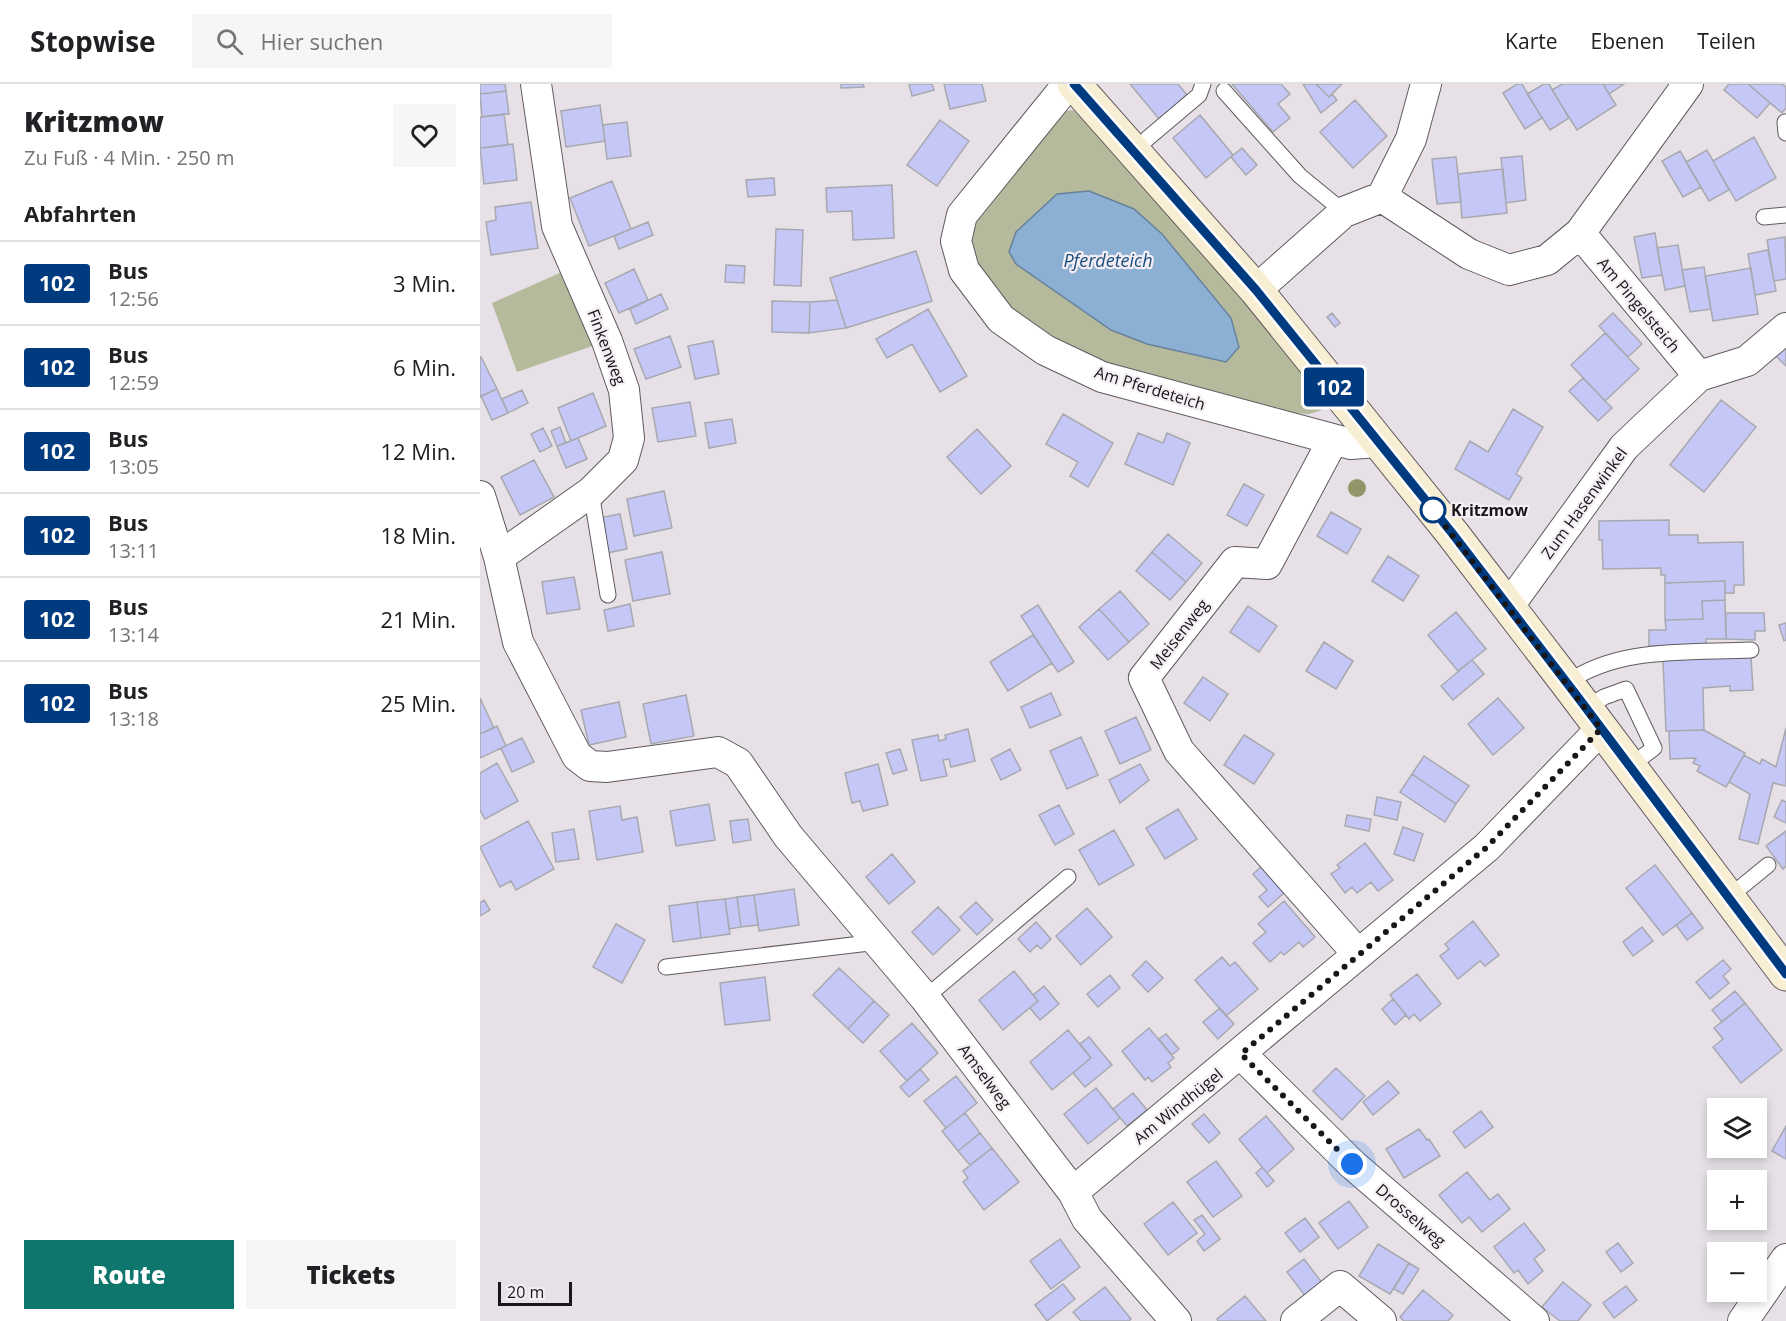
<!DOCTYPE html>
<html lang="de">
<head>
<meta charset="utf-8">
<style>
	:root { --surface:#fff; --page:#f6f6f6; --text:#202124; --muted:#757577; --line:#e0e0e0; --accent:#0f766e }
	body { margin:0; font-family:"Open Sans",sans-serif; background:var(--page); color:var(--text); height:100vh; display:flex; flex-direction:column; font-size:22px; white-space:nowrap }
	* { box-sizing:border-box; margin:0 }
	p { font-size:20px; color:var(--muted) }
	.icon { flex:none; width:33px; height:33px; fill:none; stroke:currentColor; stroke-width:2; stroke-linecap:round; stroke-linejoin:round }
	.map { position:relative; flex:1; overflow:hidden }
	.panel { display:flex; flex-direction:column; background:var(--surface); width:480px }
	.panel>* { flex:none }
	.badge { padding:0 12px; border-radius:4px; font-size:21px; line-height:39px }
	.controls { position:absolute; left:1227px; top:1014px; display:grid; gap:12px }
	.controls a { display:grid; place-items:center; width:60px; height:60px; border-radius:0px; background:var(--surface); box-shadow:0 3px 9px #0003; font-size:30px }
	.scale { position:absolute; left:18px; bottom:15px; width:74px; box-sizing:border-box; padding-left:6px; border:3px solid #181617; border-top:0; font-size:16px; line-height:21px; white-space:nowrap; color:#181617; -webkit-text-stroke:4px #f5eef4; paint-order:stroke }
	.you { position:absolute; width:30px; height:30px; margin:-15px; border:4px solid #fff; border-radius:50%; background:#1a73e8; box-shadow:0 0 0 9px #1a73e833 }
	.map>.badge { position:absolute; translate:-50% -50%; box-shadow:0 0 0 3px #fff }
	h2 { padding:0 24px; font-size:22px; line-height:54px }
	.round { display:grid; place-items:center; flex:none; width:63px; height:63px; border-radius:0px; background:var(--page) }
	.summary { display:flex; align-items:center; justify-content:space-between; height:102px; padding:0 24px }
	h1 { font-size:28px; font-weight:800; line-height:45px }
	.button { display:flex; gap:12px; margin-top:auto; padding:12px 24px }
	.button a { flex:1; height:69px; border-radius:0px; background:var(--accent); color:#fff; font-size:24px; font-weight:800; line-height:69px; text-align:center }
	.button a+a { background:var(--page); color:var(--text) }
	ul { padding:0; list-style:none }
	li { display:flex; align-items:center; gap:18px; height:84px; padding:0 24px; border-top:2px solid var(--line) }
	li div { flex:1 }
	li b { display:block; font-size:22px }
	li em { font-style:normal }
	li .badge { min-width:66px; font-weight:700; text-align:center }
	header { display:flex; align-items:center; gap:36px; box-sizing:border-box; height:84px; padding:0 30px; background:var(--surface); border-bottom:2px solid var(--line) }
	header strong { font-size:28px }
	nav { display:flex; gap:33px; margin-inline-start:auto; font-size:21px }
	.search { width:420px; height:54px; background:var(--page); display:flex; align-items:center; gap:15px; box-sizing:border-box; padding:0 21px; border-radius:0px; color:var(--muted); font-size:22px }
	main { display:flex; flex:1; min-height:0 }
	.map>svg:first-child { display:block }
	.green { fill:#b5ba9c }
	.water { fill:#8bb0d4; stroke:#68829b; stroke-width:1.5 }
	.building { fill:#c5c8f7; stroke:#a8a8af; stroke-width:1.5 }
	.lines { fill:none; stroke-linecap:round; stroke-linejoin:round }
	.service-casing { stroke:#605a5f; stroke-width:17 }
	.minor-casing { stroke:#605a5f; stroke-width:32 }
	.secondary-casing { stroke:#605a5f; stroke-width:35 }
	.service { stroke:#fff; stroke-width:15 }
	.minor { stroke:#fff; stroke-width:30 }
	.secondary { stroke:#f8eed3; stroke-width:33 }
	.tree { fill:#939468 }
	.line-casing { stroke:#fff; stroke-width:14 }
	.line { stroke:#003b80; stroke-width:9 }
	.walk { stroke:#181617; stroke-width:6; stroke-dasharray:0 10.8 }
	.stop-dot { fill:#fff; stroke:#003b80; stroke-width:3 }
	.labels { text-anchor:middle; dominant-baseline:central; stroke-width:4.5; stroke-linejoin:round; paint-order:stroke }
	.street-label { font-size:16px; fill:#181617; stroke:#f5eef4 }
	.stop-label { font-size:16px; font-weight:bold; fill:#181617; stroke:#f5eef4; text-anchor:start }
	.water-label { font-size:18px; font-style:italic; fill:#174e7d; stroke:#f5eef4 }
</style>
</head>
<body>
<header>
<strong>Stopwise</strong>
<div class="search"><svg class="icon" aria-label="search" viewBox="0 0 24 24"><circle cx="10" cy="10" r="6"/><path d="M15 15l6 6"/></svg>Hier suchen</div>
<nav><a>Karte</a><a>Ebenen</a><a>Teilen</a></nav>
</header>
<main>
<section class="panel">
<div class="summary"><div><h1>Kritzmow</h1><p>Zu Fuß · 4 Min. · 250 m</p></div><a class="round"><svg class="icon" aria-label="heart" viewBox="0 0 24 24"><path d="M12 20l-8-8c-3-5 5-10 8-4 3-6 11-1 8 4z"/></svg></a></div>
<h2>Abfahrten</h2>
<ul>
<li><span class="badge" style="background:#003b80;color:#fff">102</span><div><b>Bus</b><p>12:56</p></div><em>3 Min.</em></li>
<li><span class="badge" style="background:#003b80;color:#fff">102</span><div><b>Bus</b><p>12:59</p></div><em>6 Min.</em></li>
<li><span class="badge" style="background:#003b80;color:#fff">102</span><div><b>Bus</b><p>13:05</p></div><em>12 Min.</em></li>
<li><span class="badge" style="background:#003b80;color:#fff">102</span><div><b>Bus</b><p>13:11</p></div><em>18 Min.</em></li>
<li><span class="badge" style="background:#003b80;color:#fff">102</span><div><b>Bus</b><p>13:14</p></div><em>21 Min.</em></li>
<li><span class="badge" style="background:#003b80;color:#fff">102</span><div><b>Bus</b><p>13:18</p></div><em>25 Min.</em></li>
</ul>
<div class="button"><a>Route</a><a>Tickets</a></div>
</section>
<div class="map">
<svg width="1306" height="1237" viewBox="0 0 1306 1237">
	<rect width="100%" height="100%" fill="#e7e1e7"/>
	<!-- green -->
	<path class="green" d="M593,26C684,114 766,217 845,316L842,326L829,330L809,329L629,287L568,258L518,218L491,175V135L581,28Z
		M93,183L127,257L37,288L12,219Z"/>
	<!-- water -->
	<path class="water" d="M609,107L654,125L682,150L751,234L759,263L746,278L667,260L631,246L536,180L529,168L536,148L577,110Z"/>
	<!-- building -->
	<path class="building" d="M0,0H25L26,7L0,10Z
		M361,0H383L384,3L361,4Z
		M429,0H452L454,6L432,12Z
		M464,0H502L506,17L470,25Z
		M650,0H698L707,11L679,35Z
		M752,0H801L810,10L798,20L810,34L793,48Z
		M823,0H836L849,13L852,10L857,16L841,29Z
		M836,0H862L849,13Z
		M1037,0H1042L1062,34L1045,45L1023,9Z
		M1064,0H1069L1089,34L1070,46L1047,10Z
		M1082,0H1123L1136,21L1097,46L1072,6Z
		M1123,0H1144L1129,10Z
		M1249,0H1268L1290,19L1277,34L1244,6Z
		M1268,0H1302L1306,3V24L1302,29Z
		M26,7L29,30L2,33L0,10Z
		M875,16L907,52L873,84L840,48Z
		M120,21L125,57L86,63L81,27Z
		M24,30L28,61L0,64V33Z
		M720,31L753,71L726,94L693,54Z
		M460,36L489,57L457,102L427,81Z
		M147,38L151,72L127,75L123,41Z
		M1274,53L1296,94L1256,117L1233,77Z
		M33,60L37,96L4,100L0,64Z
		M762,64L777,81L766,91L751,73Z
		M1227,66L1249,106L1229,117L1206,78Z
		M1200,67L1221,103L1203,113L1182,77Z
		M1042,72L1046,116L1026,119L1021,74Z
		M976,73L981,118L957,120L952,75Z
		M1023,85L1027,129L982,134L978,90Z
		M294,94L295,111L268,113L266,96Z
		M132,97L151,145L109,162L90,114Z
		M412,101L414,154L373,156L372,127L347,128L346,104Z
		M51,118L58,164L11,171L6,138L16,136L15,123Z
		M168,138L173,151L139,165L134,152Z
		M296,145L323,146L321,202L294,201Z
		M1175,149L1182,191L1162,194L1154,153Z
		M1305,153L1306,195L1294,197L1287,156Z
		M1198,161L1205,202L1185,206L1177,164Z
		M1288,166L1296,207L1275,211L1268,170Z
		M436,167L452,217L366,244L350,194Z
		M246,181L265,182L264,199L245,198Z
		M1224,183L1231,225L1210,228L1202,186Z
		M1271,184L1278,230L1233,237L1225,192Z
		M154,185L168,216L139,229L125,199Z
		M181,210L188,225L156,240L150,225Z
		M357,216L366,244L329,249L330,218Z
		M292,217L330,218L329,249L292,248Z
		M448,225L487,292L460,308L432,260L407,274L396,255Z
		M852,229L860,239L855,243L847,233Z
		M1133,229L1162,260L1148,273L1119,242Z
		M1125,249L1159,285L1125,317L1091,281Z
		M190,252L201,283L166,295L154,265Z
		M233,257L239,290L215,295L208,262Z
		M1306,261V282L1296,272Z
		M0,273H1L17,305L0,313Z
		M1103,294L1132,324L1118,337L1089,307Z
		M17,305L28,329L12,336L1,312Z
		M42,306L48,319L28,329L22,315Z
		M113,309L126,342L91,357L78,324Z
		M1241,316L1276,343L1224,408L1190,381Z
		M210,318L216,352L178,358L172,324Z
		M1033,325L1063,343L1036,390L1042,394L1029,416L975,385L990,357L1008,368Z
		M583,330L633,359L608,403L590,392L598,378L566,360Z
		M252,335L256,359L229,364L225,339Z
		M80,343L86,359L77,362L71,347Z
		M63,344L72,362L60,368L51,350Z
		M497,345L531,382L501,410L467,373Z
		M658,349L683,359L687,349L710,359L693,401L645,380Z
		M98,354L107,375L86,384L77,362Z
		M54,376L74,413L40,431L21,393Z
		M764,400L784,411L767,442L747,431Z
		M184,407L192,444L154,452L147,415Z
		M851,428L881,445L867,470L837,452Z
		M140,430L147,465L127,469L119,434Z
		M1189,436V451H1218V459L1263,458L1264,501H1254V509H1245V497L1185,499V491H1181V484L1123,485L1122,456H1119V437Z
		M688,450L722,479L706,498L672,468Z
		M182,468L190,510L153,517L145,476Z
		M672,468L706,498L690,516L656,487Z
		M908,472L939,492L923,517L892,497Z
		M94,493L100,525L67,530L62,498Z
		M1245,497V516L1222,517L1223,535L1185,536V499Z
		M640,507L669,540L649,558L619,525Z
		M1245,516L1246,555H1226V561L1169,562V546H1186L1185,536L1223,535L1222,517Z
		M150,520L154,542L128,547L124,526Z
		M558,521L594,578L578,588L541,532Z
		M768,522L797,542L779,568L750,548Z
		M619,525L649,558L628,576L599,543Z
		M976,528L1006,565L978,587L948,551Z
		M1246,529H1284L1285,547H1275V556L1246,555Z
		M1306,539V556L1304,557L1299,541Z
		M553,551L572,579L528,607L510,578Z
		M844,558L873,577L856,605L826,587Z
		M1271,573L1273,606L1250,607V602L1223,604L1224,646L1186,647L1183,576Z
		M992,576L1004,590L973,616L961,602Z
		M723,593L748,610L730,637L704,619Z
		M571,609L581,631L550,644L541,623Z
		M206,611L214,652L171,660L163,620Z
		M0,614L14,644L0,650Z
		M1018,614L1044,644L1013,671L988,640Z
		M139,618L146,653L109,661L101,626Z
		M656,633L671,666L640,680L625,647Z
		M17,642L26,662L0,674V650Z
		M1306,644V702L1293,699L1278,760L1259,755L1270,710L1249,698L1264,671L1280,680L1282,675L1296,683Z
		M488,645L495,677L471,683L469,675L463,676L467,692L441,697L432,656L458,651L459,657L466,655L465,651Z
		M1224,646L1265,669L1246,703L1217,687L1220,682L1213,679L1216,674L1190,675L1189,647Z
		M764,651L794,670L774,700L744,681Z
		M601,653L618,691L587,705L570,667Z
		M42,654L54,678L32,688L21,664Z
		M420,665L427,686L413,690L406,669Z
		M530,665L541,686L521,696L511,675Z
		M944,672L989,702L976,720L932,690Z
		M17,679L38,717L5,735L0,726V689Z
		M398,680L408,721L383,727L380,717L372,719L365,689Z
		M660,680L669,696L640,719L629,696Z
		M932,690L976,720L965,738L920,708Z
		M897,713L921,718L917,736L894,731Z
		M1302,716L1306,718V739L1294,733Z
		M229,720L235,756L196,762L190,727Z
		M579,721L594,750L575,761L559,731Z
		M140,722L142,736L157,733L163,768L117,776L109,727Z
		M698,725L717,755L685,775L666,744Z
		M867,731L891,735L889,747L865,742Z
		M268,735L271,756L253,759L250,737Z
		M48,737L74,785L36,806L31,797L20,803L0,763Z
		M923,743L943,750L934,777L914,770Z
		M94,745L99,775L76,778L72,749Z
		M634,746L654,781L619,801L599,766Z
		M1306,747V782L1303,785L1286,762Z
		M885,759L913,796L898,807L891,798L877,809L872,803L865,809L851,790L860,784L857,781Z
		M412,770L435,798L409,820L386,793Z
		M1175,781L1212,829L1183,851L1146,804Z
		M782,782L805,808L788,823L779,813L787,806L773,790Z
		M314,805L319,841L279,847L274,811Z
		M274,811L278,841L261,843L257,813Z
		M257,813L261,843L249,845L245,815Z
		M245,815L250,850L221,854L217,818Z
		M4,816L10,826L0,832V819Z
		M804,817L835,853L823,863L819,858L804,871L801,868L790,878L773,859L786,848L778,840Z
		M217,818L221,854L193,858L189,822Z
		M496,818L513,836L497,851L480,833Z
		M458,823L480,846L453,871L432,848Z
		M607,824L632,853L601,881L576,852Z
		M1212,829L1223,844L1207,856L1196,841Z
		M993,837L1019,871L1005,882L1000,877L978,895L960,872L969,865L965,860Z
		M556,838L571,855L561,865L557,861L550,868L538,855Z
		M136,840L165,856L142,899L113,883Z
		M1162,843L1173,857L1153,872L1143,858Z
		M742,873L750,882L755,878L778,905L746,932L715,896Z
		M1243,876L1251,885L1243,892L1249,899L1230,915L1216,898Z
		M666,877L683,894L668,908L652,891Z
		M359,884L394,917L368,945L333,911Z
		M534,887L558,917L523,946L499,916Z
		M937,890L961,920L940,937L934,930L929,935L910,911Z
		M630,891L640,904L618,923L607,910Z
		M285,893L290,936L245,941L240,899Z
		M564,902L579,920L560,936L550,924L558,917L553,911Z
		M1255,907L1265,919L1242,938L1232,926Z
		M913,915L926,931L915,941L902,925Z
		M394,917L409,931L383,959L368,945Z
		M1265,919L1302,966L1261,999L1233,963L1243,955L1234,944Z
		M740,924L754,940L738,955L723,938Z
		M432,939L458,969L427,997L400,967Z
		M669,944L694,974L688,979L691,983L672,998L668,993L665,996L642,967Z
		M588,946L611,974L572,1006L550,978Z
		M686,950L699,965L692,971L679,955Z
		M609,953L632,981L605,1003L593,989L611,974L600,960Z
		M856,984L885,1012L862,1036L833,1007Z
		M440,985L449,996L429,1013L420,1003Z
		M476,992L497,1019L466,1044L444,1017Z
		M908,997L919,1009L893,1031L883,1018Z
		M616,1004L640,1034L608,1060L584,1030Z
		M653,1009L667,1026L647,1042L633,1025Z
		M1001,1027L1013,1043L985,1064L973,1048Z
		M485,1029L500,1049L478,1067L462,1047Z
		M724,1030L740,1049L729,1059L712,1040Z
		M786,1032L814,1065L787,1089L759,1055Z
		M1306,1042V1075L1292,1067Z
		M939,1045L947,1056L949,1055L960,1072L924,1094L906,1065Z
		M500,1049L512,1064L490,1081L478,1067Z
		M512,1064L539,1098L504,1126L483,1098L488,1094L483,1087Z
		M736,1077L762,1112L733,1133L707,1098Z
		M782,1083L794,1097L787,1103L776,1089Z
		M987,1088L1010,1116L1018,1110L1030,1125L1002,1148L989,1133L982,1139L959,1111Z
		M869,1117L888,1143L858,1165L839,1139Z
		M693,1118L717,1149L688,1171L664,1140Z
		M722,1131L740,1155L724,1167L717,1157L725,1150L714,1136Z
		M825,1134L839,1153L820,1168L805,1149Z
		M1044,1139L1065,1166L1054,1175L1063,1187L1048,1200L1038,1186L1034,1189L1014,1163Z
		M580,1155L600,1183L571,1205L550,1177Z
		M1138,1159L1153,1179L1141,1188L1126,1168Z
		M898,1160L929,1179L910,1210L879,1192Z
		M824,1175L843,1200L826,1213L807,1188Z
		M929,1179L939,1185L923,1210L914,1205Z
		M1083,1198L1111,1221L1098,1237H1080L1062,1223Z
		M583,1200L595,1215L567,1237L555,1221Z
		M1146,1202L1157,1216L1134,1234L1123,1219Z
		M625,1203L651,1235L649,1237H601L593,1228Z
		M943,1206L973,1231L968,1237H924L920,1233Z
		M765,1212L786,1237H738L737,1235Z"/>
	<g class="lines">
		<defs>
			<path id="service" d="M744,7L820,92L864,128
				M1305,38L1306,49
				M654,69L668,54L719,11L723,0
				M1284,133L1306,131
				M111,408L128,511
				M1087,599C1138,562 1211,569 1271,566
				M1106,624L1124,613L1146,605L1174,664L1150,682
				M1249,813L1288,781
				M186,883L398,858
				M445,914L588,793"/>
			<path id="minor" d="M588,0L482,131L476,157L484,186L521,235L565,266L622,293L871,360L898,358
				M902,113L931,55L946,0
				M1100,149L1219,292
				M776,206L864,128L902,113L989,170L1029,186L1067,176L1100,149L1208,0
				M853,356L787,480L755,478L664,594L699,667L878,870
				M0,412L19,473L38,558L97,672L110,682L127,683L238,668L258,679L308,752L445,914L593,1108L607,1135L696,1237
				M19,473L111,408L143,376L149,354L144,306L127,257L77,142L56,0
				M1028,523L1144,363L1219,292L1267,277L1306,244
				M761,970L872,1080L1054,1237
				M593,1108L1007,763L1121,645
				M816,1237L860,1202L901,1237
				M1263,1237L1306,1175"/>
			<path id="secondary" d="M594,0L776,206L972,449L1087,599L1306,890"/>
		</defs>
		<!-- service casing -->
		<use href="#service" class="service-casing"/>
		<!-- minor casing -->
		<use href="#minor" class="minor-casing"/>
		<!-- secondary casing -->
		<use href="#secondary" class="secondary-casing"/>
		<!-- service -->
		<use href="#service" class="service"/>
		<!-- minor -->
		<use href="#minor" class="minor"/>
		<!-- secondary -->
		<use href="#secondary" class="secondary"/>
	</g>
	<!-- trees -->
	<circle class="tree" cx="877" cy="404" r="9"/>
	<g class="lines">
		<defs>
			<path id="line" d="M594,0L776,206L972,449L1097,612L1306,890"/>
		</defs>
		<!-- line casing -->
		<use href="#line" class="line-casing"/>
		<!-- line -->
		<use href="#line" class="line"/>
		<!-- walk -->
		<path class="walk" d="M872,1080L761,970L1007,763L1121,645L949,421L953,426"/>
	</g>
	<!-- markers -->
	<circle class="stop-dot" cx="953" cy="426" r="12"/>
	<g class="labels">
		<!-- street labels -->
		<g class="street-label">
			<text transform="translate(1159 221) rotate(50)">Am Pingelsteich</text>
			<text transform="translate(127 263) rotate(69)">Finkenweg</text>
			<text transform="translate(670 304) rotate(17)">Am Pferdeteich</text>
			<text transform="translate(1104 419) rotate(-54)">Zum Hasenwinkel</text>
			<text transform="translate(699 550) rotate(-52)">Meisenweg</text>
			<text transform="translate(505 992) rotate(53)">Amselweg</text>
			<text transform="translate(698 1022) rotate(-39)">Am Windhügel</text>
			<text transform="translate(931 1131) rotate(41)">Drosselweg</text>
		</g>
		<!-- stop labels -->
		<g class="stop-label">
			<text x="971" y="426">Kritzmow</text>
		</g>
		<!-- water labels -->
		<g class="water-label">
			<text x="628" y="176">Pferdeteich</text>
		</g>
	</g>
</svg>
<div class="controls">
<a><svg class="icon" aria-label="layers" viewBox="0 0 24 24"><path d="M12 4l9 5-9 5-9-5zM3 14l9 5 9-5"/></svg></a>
<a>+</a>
<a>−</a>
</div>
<div class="scale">20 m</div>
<div class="you" style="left:872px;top:1080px"></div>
<b class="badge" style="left:854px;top:303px;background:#003b80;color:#fff">102</b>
</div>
</main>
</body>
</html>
